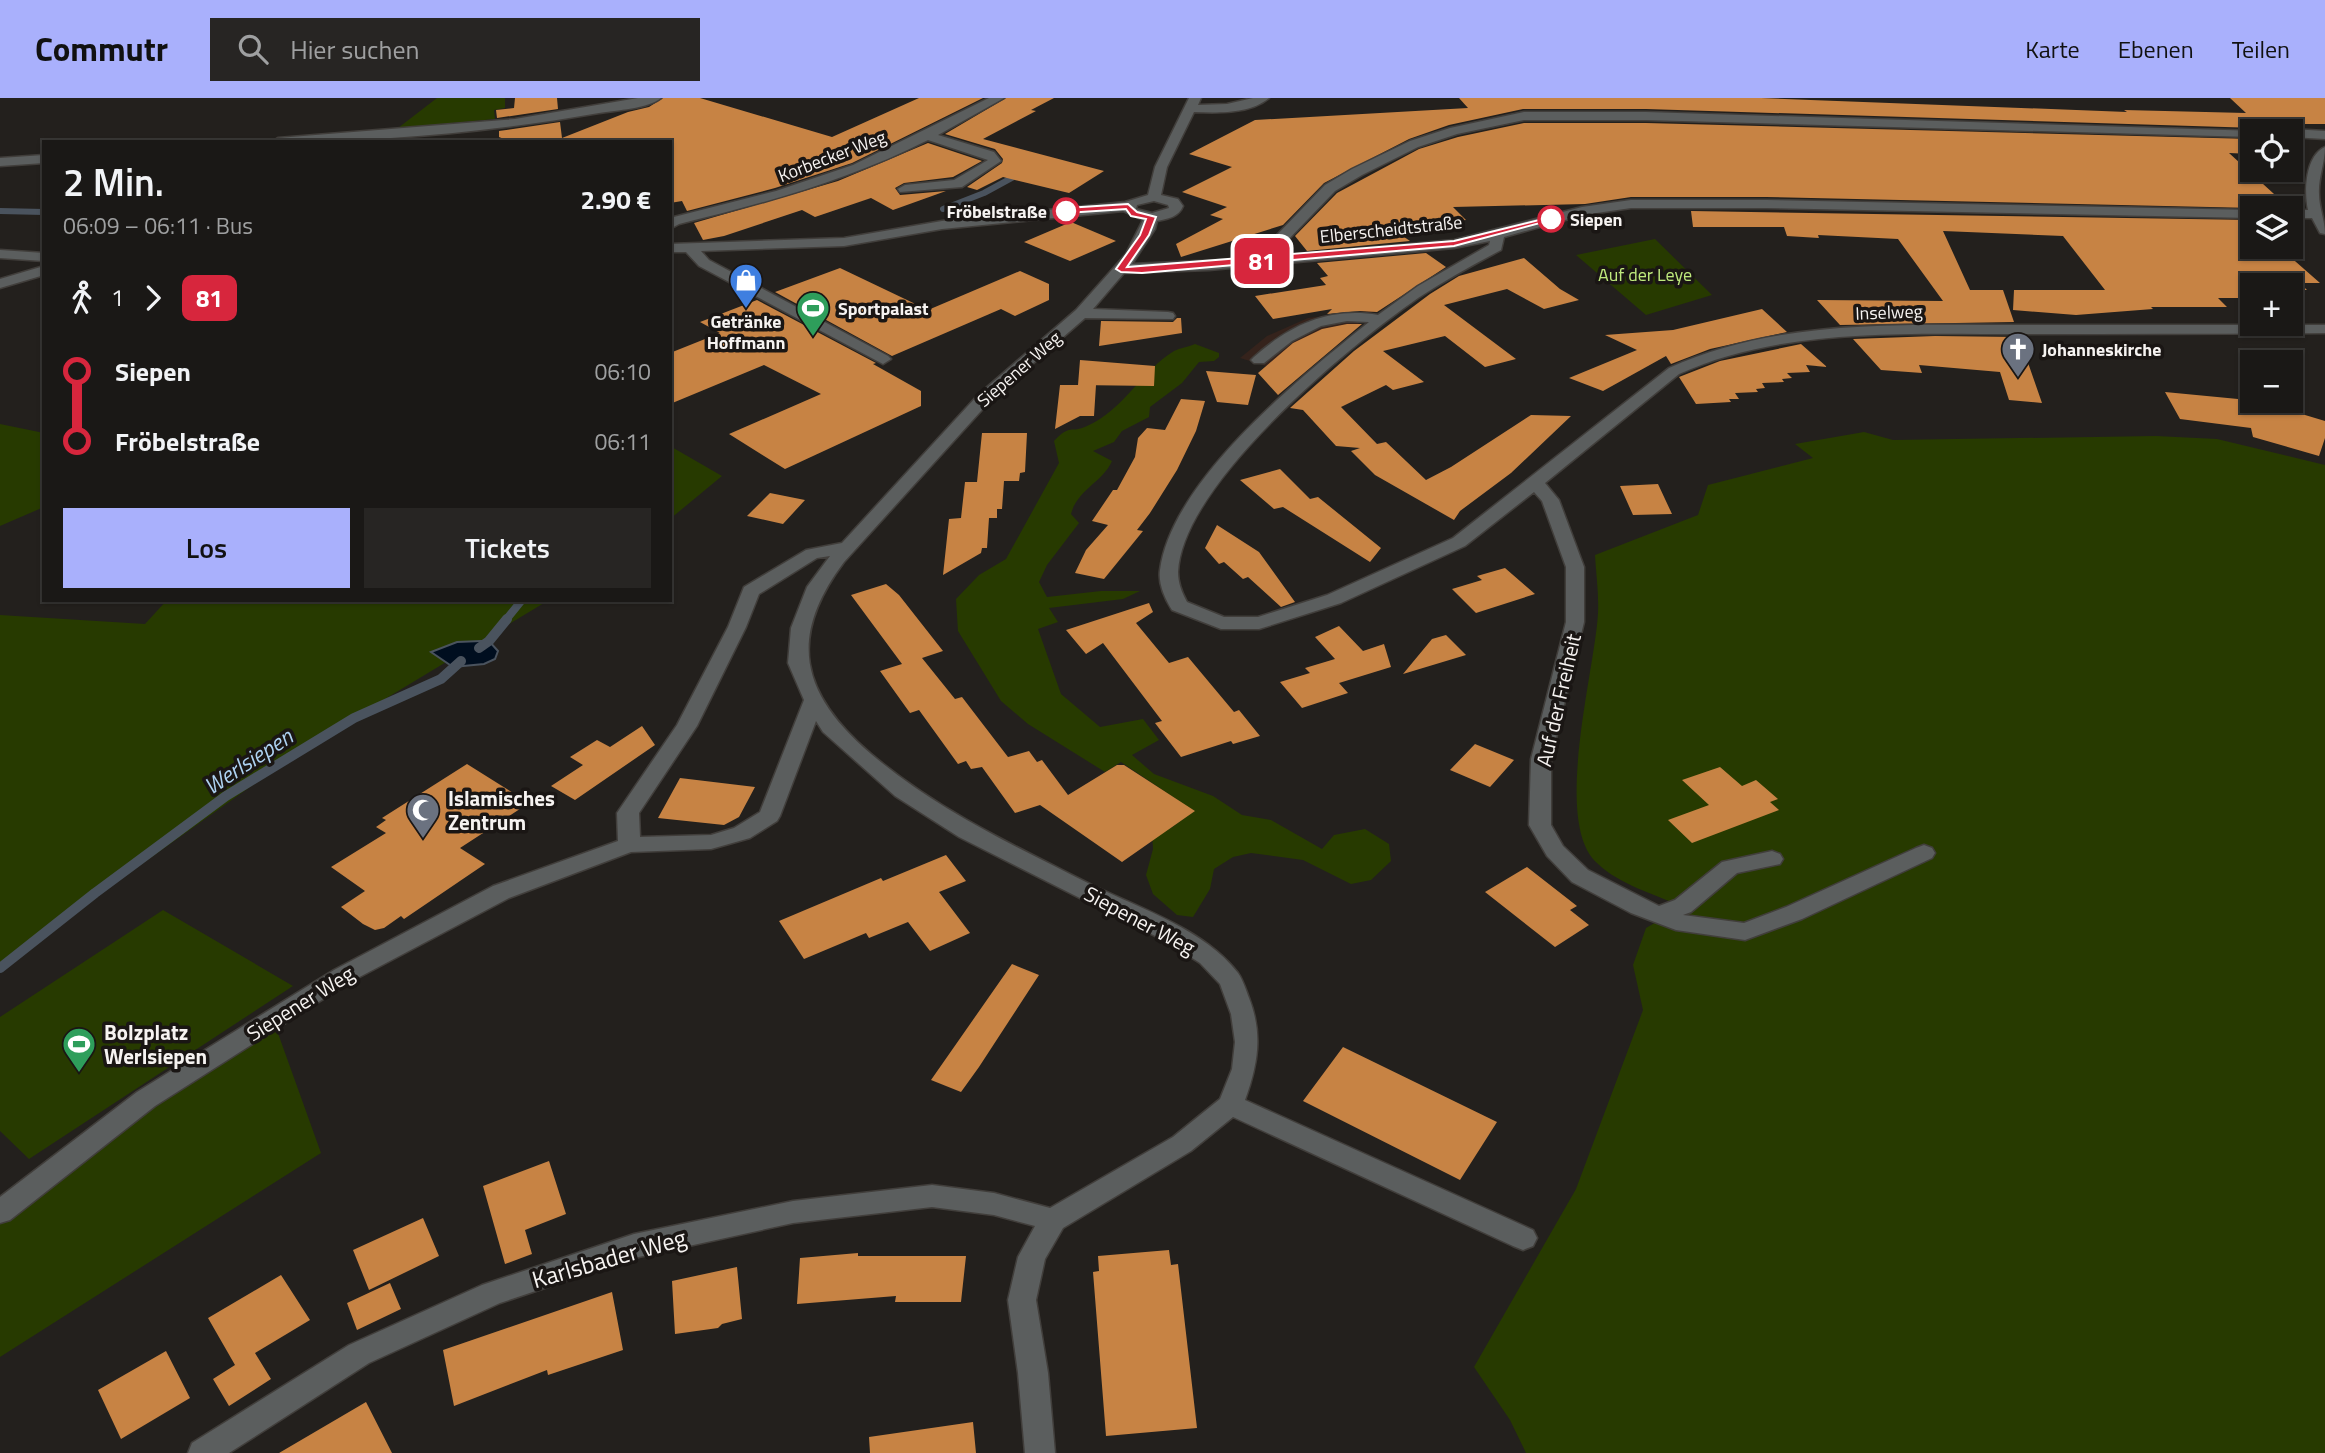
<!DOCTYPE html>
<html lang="de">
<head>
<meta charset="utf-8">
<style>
	:root { --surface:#1a1816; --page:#272523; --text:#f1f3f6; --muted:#9fa0a1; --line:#383735; --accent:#a9b0fc }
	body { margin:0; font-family:"Titillium Web",sans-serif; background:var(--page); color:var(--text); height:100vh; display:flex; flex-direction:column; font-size:26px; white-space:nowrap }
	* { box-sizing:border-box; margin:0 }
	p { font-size:23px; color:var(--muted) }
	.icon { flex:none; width:38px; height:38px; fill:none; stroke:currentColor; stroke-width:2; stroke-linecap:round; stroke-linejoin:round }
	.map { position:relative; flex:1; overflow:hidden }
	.sheet { position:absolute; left:42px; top:42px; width:630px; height:462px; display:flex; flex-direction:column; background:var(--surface); border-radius:0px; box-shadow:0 2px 5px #0004,0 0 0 2px var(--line) }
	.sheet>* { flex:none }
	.badge { padding:0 14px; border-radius:10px; font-size:24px; line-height:46px }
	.controls { position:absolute; left:2240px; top:21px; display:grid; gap:14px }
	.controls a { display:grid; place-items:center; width:63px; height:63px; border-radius:0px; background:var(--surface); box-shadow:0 2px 5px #0004,0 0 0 2px var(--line); font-size:35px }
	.map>.badge { position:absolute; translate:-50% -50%; box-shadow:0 0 0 4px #fff }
	.legs { display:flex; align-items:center; gap:10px; height:77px; padding:0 21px; font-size:23px }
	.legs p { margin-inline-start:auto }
	.head { display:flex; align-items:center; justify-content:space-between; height:119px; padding:0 21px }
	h1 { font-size:38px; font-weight:600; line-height:52px }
	.primary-button { display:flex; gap:14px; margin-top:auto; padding:14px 21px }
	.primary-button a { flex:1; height:80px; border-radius:0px; background:var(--accent); color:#111; font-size:28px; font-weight:600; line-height:80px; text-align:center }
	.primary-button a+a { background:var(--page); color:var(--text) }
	ul { padding:0 21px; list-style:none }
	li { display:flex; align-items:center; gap:24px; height:70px; font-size:26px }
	li i { display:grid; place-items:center; width:10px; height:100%; margin:0 9px; background:currentColor }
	li i::after { content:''; width:18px; height:18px; margin:-9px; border:5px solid; border-radius:50%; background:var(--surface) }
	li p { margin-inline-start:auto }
	li:first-child i { background:linear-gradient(#0000 50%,currentColor 0) }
	li:last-child i { background:linear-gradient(currentColor 50%,#0000 0) }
	header { display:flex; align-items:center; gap:42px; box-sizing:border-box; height:98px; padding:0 35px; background:var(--accent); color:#111 }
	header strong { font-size:33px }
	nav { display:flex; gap:38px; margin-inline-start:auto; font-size:24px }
	.search { width:490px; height:63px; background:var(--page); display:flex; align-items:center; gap:18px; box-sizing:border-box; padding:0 24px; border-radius:0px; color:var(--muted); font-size:26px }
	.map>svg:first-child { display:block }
	.industrial { fill:#35231c }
	.green { fill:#273a00 }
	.water { fill:#000e1f; stroke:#4a535e; stroke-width:2 }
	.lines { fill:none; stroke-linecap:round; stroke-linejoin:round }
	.stream-far2 { stroke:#4a535e; stroke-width:6 }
	.stream-far1 { stroke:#4a535e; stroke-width:8 }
	.stream { stroke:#4a535e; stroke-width:10 }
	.building { fill:#c78344 }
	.minor-casing { stroke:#413e3b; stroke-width:3 }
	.minor { fill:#5b5e5e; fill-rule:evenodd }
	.line-1 { fill:#d7263d; stroke:#fff; stroke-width:2 }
	.stop-1-dot { fill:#fff; stroke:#d7263d; stroke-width:3.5 }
	.labels { text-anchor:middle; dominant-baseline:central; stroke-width:7; stroke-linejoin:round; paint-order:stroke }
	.far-street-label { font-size:18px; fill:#f6f3f1; stroke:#1a1614 }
	.far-stop-label { font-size:18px; font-weight:bold; fill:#f6f3f1; stroke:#1a1614; text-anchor:end }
	.far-park-label { font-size:18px; fill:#bfea7d; stroke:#1a1614 }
	.far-poi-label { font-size:18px; font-weight:bold; fill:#f6f3f1; stroke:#1a1614; text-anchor:start }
	.street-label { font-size:21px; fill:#f6f3f1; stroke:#1a1614 }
	.poi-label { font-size:21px; font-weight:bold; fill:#f6f3f1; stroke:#1a1614; text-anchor:start }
	.water-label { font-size:23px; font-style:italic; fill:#aed2f1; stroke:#1a1614 }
	.near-street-label { font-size:24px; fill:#f6f3f1; stroke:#1a1614 }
</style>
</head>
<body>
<header>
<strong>Commutr</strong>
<div class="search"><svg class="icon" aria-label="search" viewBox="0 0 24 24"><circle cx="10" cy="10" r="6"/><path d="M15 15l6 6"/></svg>Hier suchen</div>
<nav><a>Karte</a><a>Ebenen</a><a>Teilen</a></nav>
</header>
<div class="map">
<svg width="2325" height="1355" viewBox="0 0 2325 1355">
	<rect width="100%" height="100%" fill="#23201d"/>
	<!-- industrial -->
	<path class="industrial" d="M1375,212L1296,277L1240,260L1267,238L1308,220Z"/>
	<!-- green -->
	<path class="green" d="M437,0H505V10L494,12L495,21L398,30Z
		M1655,141L1712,197L1646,217L1576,157Z
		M1195,246L1219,255V259L1214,263L1199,264L1182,285L1150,309L1149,319L1122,333L1114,344L1093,353L1112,363C1103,384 1077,392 1071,416L1079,425L1047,467L1039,484L1047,499L1101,493H1140L1123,501L1049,510L1058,524L1038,531L1061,596L1100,629L1143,621L1159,642L1132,657L1154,676L1213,698L1242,717L1271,722L1322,751L1334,737L1365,731L1389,746L1391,763L1371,782L1351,786L1303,762L1251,755L1233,759L1214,771L1210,791L1193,819L1177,817L1153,796L1146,777L1153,751L1151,716L1171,730L1194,713L1121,664L1105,674L1028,626L1001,603L958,533L956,501L979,477L1006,461L1059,365L1054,343C1071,325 1070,336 1087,328C1124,312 1141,273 1174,253C1180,250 1188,249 1195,246Z
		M0,326L44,335V409L0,428Z
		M1864,334L1893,342L2156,338L2217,341L2325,367V1355H1526L1510,1322L1474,1269L1576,1091L1643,912L1633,867L1646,830L1682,809C1654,795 1621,788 1597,765C1552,724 1595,573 1598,515C1599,496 1596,476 1595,457L1698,417L1708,387L1813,360L1795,346Z
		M670,348L722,378L670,421Z
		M167,502H549L312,645L0,867V517L145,526Z
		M163,812L293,888L29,1061L0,1033V919Z
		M275,927L321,1055L0,1259V1117L74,1063Z"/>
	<!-- water -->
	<path class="water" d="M481,543H489L498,553L495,561L484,566L453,569L431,554L457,544Z"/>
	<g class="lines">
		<!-- stream-far2 -->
		<path class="stream-far2" d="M943,111L984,95L1019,76
			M0,113L44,114"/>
		<!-- stream-far1 -->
		<path class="stream-far1" d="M505,523L522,502"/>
		<!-- stream -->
		<path class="stream" d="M479,550L489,543L507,521
			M0,870L95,795L226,698L354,620L441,581L461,563"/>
	</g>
	<!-- building -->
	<path class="building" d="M515,0H557L558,11L497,20L496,12L514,10Z
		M663,0H700L832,39L919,0H983L852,65L775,90L687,113L682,103L670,105V44H511L499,39V33L560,24L562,40L628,14L649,9Z
		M1006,0H1054L1031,12L1036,13L983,41L1104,73L1069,95L1003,79L977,92L967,89L1002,65L1003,61L995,51L945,36Z
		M1459,0H1761L2127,14L2124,12L2246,15L2230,0H2325V26H2268L2277,33H2260L2257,30L1646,11H1523L1449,27L1409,41L1324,85L1283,127L1181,159L1176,146L1223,121L1210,117L1227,109L1182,94L1232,69L1189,56L1255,22L1468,10Z
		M1524,25H1646L2252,41V56L2229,55L2285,106L2250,103L2258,110H2254L1766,99H1631L1585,106L1453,109L1466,122L1394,132L1410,143L1307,153L1295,138L1337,95L1419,51L1458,39Z
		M928,45L982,63L953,79L904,85L895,90L900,97L946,93L893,112L871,100L815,119L802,112L724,138L703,142L694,125L838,83Z
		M1691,113L2252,122V149H2279L2320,185H2300L2307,192H2291V187H2252V192H2244L2251,200H2218L2227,209H2151L2153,211L2076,217L2013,212L2014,192H2105L2063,138L1943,133L1970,192H2003L2014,224L1840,227L1817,202L1943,203L1898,141L1818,137L1819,140L1787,138L1784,129H1693Z
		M1071,124L1116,143L1070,163L1024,144Z
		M1426,155L1446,169L1377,214L1360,213L1327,216L1332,211L1273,221L1255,198L1326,187L1320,180L1328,178L1317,165Z
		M1524,160L1560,191L1579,202L1544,211L1507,191L1444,207L1516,261L1485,269L1445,238L1383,253L1424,284L1393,292L1386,287L1341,309L1377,346L1386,344L1426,382L1451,369L1531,317L1571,318L1511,375L1460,413L1454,422L1375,377L1351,353L1360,350L1336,348L1303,312L1290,310L1354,253L1430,196L1459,178Z
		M840,170L928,212L1020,173L1049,186V202L1015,218L1001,211L892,258L775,194Z
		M757,202L876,265L873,266L921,293V308L785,371L729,336L821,296L764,267L670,306V255L720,235L700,224Z
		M1762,211L1787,234L1710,251L1671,266L1666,258L1603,293L1569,280L1637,252L1605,237L1673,232Z
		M1177,220H1181L1182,235L1099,248L1101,223L1173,224Z
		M1347,226H1362L1278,297L1258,275L1293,245L1322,231Z
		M1935,238L2019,239L2042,305L2009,302L2000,274L1919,267L1922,275L1881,272L1853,241Z
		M1801,246L1827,269L1806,267L1810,274L1787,275L1792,280L1782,281L1784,284L1762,285L1765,290L1756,291L1758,294L1735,295L1739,301H1729L1731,304L1696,306L1679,279L1720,263Z
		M1080,262L1155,268L1154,288L1078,287Z
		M1206,273L1256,277L1248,307L1217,304Z
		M1060,287H1096L1094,318H1080L1055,331Z
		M2165,294L2238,301L2282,310L2325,323V340L2319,358L2253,339L2251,330L2180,321Z
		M1181,301L1205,303L1196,333L1177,372L1150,415L1137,432L1143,433L1104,481L1075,475L1086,452L1108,427L1092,423L1113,392H1117L1135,359L1138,340L1147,330L1165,332Z
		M982,335H1027L1025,374L1020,375L1019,383H1004L1002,411H997V420H989L987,450H982L981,455L943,477L949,421L961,420L965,384H977Z
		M1280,371L1310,401L1318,399L1381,450L1370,464L1283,409L1274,411L1240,382Z
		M1658,386L1672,416L1633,417L1620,388Z
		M770,395L805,402L783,426L747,418Z
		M1217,427L1259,454L1295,504L1281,509L1248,479L1243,481L1224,464L1219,466L1205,450Z
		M1505,470L1535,496L1476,515L1452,491L1482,482L1477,478Z
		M886,486L899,497L943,553L922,560L955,601L962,599L1008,659L1029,653L1037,664L1042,662L1068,697L1117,667H1124L1195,713L1122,764L1040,707L1015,715L982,669L971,671L966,663L958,666L919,612L910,615L880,573L902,566L851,497Z
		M1149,505L1153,514L1136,525L1169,565L1188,559L1234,614L1239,612L1260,638L1233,646L1231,643L1181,659L1155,625L1162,623L1103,545L1086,556L1066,532Z
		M1339,528L1363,553L1384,546L1391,569L1339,585L1348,595L1302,610L1280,584L1310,575L1305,570L1335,561L1315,539Z
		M1446,537L1466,557L1403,576L1432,541Z
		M642,628L655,647L575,702L551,688L583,667L570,659L597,642L610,649Z
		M1475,646L1514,662L1490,689L1450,672Z
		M467,666L529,705L460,750L485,766L404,821L401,818L384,830L375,832L363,826L341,809L365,793L331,769L386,735L376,729L386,722L382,720Z
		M1720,669L1742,688L1756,682L1778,701L1770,704L1779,712L1692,745L1668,722L1709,707L1682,682Z
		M680,680L755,689L739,719L724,727L658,720Z
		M946,757L966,783L939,794L970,835L930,853L908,824L869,840L866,835L804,861L779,823L881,780L883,783Z
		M1527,769L1577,808L1570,812L1589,827L1555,849L1485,794Z
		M1012,866L1039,877L979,969L961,994L931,982Z
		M1343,949L1497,1024L1460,1082L1303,1003Z
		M549,1063L566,1116L525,1132L532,1156L505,1166L483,1088Z
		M423,1120L439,1158L369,1192L353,1152Z
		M1169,1152L1171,1167L1178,1166L1197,1330L1106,1338L1093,1174L1099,1173L1098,1158Z
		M858,1155V1158H966L961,1204H895L896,1198L797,1206L800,1160Z
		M737,1169L742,1221L722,1226L718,1230L675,1236L672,1183Z
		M281,1177L310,1222L255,1255L271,1281L229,1308L213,1281L235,1267L208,1220Z
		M390,1185L401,1211L357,1232L347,1205Z
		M612,1194L623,1252L548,1277L547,1272L454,1308L443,1252Z
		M166,1253L190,1300L121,1341L98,1292Z
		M366,1304L392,1355H279Z
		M973,1324L976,1355H870L869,1339Z"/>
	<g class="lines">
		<defs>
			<path id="minor" d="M638,0H661C647,11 617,12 599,15C491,34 381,44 272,44L278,40L515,21Z
				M989,0H1004L938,37L994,54L1001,63L962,89L900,94L898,91L905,87L954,82L988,62L928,42C849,82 765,105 679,126L670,131V120L776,93L853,67Z
				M1189,0H1201L1198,7L1227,6L1253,0H1269C1250,16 1218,15 1194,14L1167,69L1161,97L1178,101L1183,108C1179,119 1167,121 1157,123L1155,131L1132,166L1245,161L1273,141L1325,87L1352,71L1410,43L1450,30L1524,14H1646L2257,33H2252V39L1646,22H1524L1457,36L1418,49L1362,77L1335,93L1283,147L1266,159L1454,142L1582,109L1631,102H1766L2252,112V120L1766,110H1631L1583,117L1504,139L1501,152C1473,167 1445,182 1418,200C1349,248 1182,386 1178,474C1178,485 1182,495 1187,504L1224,519H1258L1327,497L1453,440L1669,270C1778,220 1906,227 2023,227C2124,227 2224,227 2325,227V235C2224,236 2122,236 2021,236C1910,236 1782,229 1679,276L1545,385L1559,402L1584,469V524L1551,661V727L1563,748L1588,772L1659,808L1675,802L1722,764L1772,753L1780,756L1783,761L1780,766L1737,775L1691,814L1683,817L1744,825L1786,809L1916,750L1924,747L1932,750L1935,755L1932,760L1802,821L1745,842L1676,832L1631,815L1572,784L1547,758L1529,727L1531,661L1566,524V469L1542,403L1534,394L1465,448L1341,505L1259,531H1221L1172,512C1165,501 1158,485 1160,472C1172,382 1301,279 1369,224L1347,223L1321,228L1292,243L1264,265H1254L1251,262L1254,259C1290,227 1329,209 1378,217L1418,188L1489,147L1490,143L1454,150L1209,172L1124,175L1093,211L1168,214L1173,215L1175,218L1173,221L1085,220L990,303L844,464C787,540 801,596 871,656C940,714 1015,748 1094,788C1142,811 1205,832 1238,875C1243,882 1246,892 1249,900C1263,936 1258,966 1245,1002L1533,1132L1537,1140L1533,1148L1523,1152L1513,1148L1233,1019L1191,1053L1063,1130L1045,1161L1036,1202L1048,1275L1055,1355H1025L1018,1275L1008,1202L1018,1159L1035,1128L994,1117L932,1109L793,1125L634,1160L500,1205L369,1265L229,1355H188L192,1345L349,1247L482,1187L634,1136L793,1103L932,1087L994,1095L1050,1110L1173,1039L1220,1001L1232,971L1235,944L1231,916L1220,886L1200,865L1167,844L959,739L895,698L823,634L816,623L780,718L777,723L750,740L711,751L631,754L509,800L350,884L155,1008L10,1122L0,1125V1099L137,994L334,872L493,788L618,743L617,715L677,627L728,529L744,489L806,452L842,445L978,297L1076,212L1126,156L1143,122L1123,113L942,131L844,148L701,153L709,162L888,258L891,261L883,266L699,168L686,154H670V146L844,140L942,123L1125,104L1148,97L1155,69ZM1154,103L1168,107L1169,110L1152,115L1136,111L1137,107ZM830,458L807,489L791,530L788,565L804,602L760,714L734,730L711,737L640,739L639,715L697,628L746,529L759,496L817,460Z
				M2291,31L2325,33V41L2291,39V33H2286Z
				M2325,49C2325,65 2318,80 2319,96C2319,110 2325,122 2325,136L2320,135L2312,120H2291V112H2308C2304,94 2305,58 2325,49Z
				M44,57V65L0,68V60Z
				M0,152L44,155V163L0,160Z
				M44,168V177L0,190V181Z"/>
		</defs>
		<!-- minor casing -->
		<use href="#minor" class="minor-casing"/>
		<!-- minor -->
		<use href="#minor" class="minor"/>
	</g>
	<!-- line-1 -->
	<path class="line-1" d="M1128,106L1137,114L1156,119L1149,137L1127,169L1454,143L1551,119L1555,121L1454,148L1142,175L1121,174L1116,171L1140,137L1146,121L1131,118L1126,111L1066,115L1062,113L1066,110Z"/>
	<!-- icons -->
	<defs>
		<symbol id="shop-pin" viewBox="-11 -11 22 30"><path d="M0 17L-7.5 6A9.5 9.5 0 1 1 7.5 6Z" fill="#3f7fe0" stroke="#1a1614"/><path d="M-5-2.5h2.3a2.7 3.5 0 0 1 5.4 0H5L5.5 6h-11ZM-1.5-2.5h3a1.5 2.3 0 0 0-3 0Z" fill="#fff"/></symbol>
		<symbol id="stadium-pin" viewBox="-11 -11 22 30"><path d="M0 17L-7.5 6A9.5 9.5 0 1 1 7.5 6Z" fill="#2e9e5b" stroke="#1a1614"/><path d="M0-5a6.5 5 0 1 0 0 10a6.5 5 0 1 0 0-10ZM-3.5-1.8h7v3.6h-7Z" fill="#fff"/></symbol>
		<symbol id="church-pin" viewBox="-11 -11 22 30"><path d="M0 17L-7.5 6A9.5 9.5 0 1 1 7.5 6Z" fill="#6b7280" stroke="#1a1614"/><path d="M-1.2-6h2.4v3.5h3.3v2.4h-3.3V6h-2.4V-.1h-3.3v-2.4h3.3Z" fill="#fff"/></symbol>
		<symbol id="mosque-pin" viewBox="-11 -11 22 30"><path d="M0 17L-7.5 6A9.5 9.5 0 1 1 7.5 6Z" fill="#6b7280" stroke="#1a1614"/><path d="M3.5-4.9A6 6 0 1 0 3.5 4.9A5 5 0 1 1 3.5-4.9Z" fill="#fff"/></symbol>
	</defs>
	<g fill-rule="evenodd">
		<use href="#shop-pin" x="727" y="163" width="38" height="52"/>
		<use href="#stadium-pin" x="794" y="191" width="38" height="52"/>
		<use href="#church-pin" x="1999" y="232" width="38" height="52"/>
		<use href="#mosque-pin" x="404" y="693" width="38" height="52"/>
		<use href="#stadium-pin" x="60" y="927" width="38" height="52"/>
	</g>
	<!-- markers -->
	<g class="stop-1-dot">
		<circle cx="1066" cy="113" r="12"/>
		<circle cx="1551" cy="121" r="12"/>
	</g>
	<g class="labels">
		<!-- far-street labels -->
		<g class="far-street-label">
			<text transform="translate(832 58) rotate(-21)">Korbecker Weg</text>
			<text transform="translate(1391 131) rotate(-6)">Elberscheidtstraße</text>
			<text transform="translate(1889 214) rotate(-2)">Inselweg</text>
			<text transform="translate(1019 271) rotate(-41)">Siepener Weg</text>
		</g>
		<!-- far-stop labels -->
		<g class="far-stop-label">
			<text x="1047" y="113">Fröbelstraße</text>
			<text x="1570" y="121" text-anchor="start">Siepen</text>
		</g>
		<!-- far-park labels -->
		<g class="far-park-label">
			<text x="1645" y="176">Auf der Leye</text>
		</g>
		<!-- far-poi labels -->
		<g class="far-poi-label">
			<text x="838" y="210">Sportpalast</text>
			<text x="746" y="223" text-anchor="middle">Getränke<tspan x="746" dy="21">Hoffmann</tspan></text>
			<text x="2042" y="251">Johanneskirche</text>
		</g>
		<!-- street labels -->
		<g class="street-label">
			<text transform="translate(1558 602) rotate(-77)">Auf der Freiheit</text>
			<text transform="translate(1140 822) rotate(28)">Siepener Weg</text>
			<text transform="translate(300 905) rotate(-32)">Siepener Weg</text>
		</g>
		<!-- poi labels -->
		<g class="poi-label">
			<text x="448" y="700">Islamisches<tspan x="448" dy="24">Zentrum</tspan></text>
			<text x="104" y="934">Bolzplatz<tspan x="104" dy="24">Werlsiepen</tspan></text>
		</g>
		<!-- water labels -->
		<g class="water-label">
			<text transform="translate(248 663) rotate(-33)">Werlsiepen</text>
		</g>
		<!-- near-street labels -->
		<g class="near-street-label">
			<text transform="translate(609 1160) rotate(-16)">Karlsbader Weg</text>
		</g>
	</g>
</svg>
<div class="controls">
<a><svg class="icon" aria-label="locate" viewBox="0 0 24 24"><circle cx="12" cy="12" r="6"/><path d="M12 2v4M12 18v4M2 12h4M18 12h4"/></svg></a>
<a><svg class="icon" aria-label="layers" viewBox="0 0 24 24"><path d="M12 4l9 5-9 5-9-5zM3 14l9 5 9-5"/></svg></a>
<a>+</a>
<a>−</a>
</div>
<b class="badge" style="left:1262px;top:163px;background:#d7263d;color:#fff">81</b>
<section class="sheet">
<div class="head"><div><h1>2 Min.</h1><p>06:09 – 06:11 · Bus</p></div><b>2.90 €</b></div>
<div class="legs"><svg class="icon" aria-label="walk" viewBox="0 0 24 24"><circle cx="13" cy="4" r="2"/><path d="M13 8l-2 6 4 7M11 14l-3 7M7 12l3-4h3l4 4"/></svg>1<svg class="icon" aria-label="forward" viewBox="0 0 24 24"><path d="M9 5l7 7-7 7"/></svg><b class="badge" style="background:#d7263d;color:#fff">81</b></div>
<ul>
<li><i style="color:#d7263d"></i><b>Siepen</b><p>06:10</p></li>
<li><i style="color:#d7263d"></i><b>Fröbelstraße</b><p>06:11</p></li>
</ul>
<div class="primary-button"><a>Los</a><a>Tickets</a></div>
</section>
</div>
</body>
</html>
